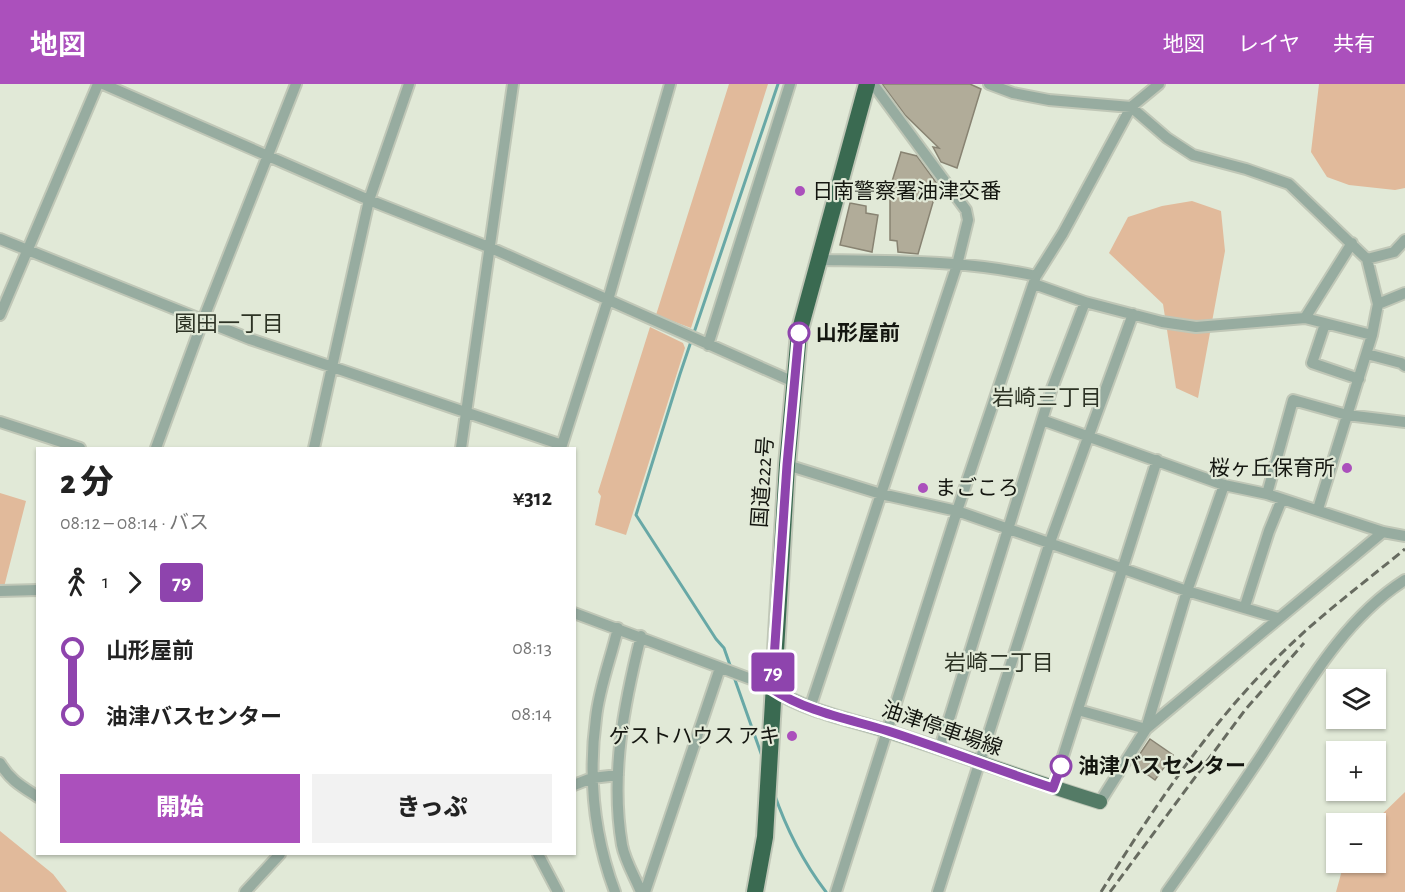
<!DOCTYPE html>
<html lang="ja">
<head>
<meta charset="utf-8">
<style>
	:root { --surface:#fff; --page:#f2f2f2; --text:#222; --muted:#767676; --accent:#ab50bc }
	body { margin:0; font-family:"Alegreya Sans","Noto Sans JP",sans-serif; background:var(--page); color:var(--text); height:100vh; display:flex; flex-direction:column; font-size:22px; white-space:nowrap }
	* { box-sizing:border-box; margin:0 }
	p { font-size:20px; color:var(--muted) }
	.icon { flex:none; width:33px; height:33px; fill:none; stroke:currentColor; stroke-width:2; stroke-linecap:round; stroke-linejoin:round }
	.map { position:relative; flex:1; overflow:hidden }
	.drawer { position:absolute; left:36px; top:363px; width:540px; height:408px; display:flex; flex-direction:column; background:var(--surface); border-radius:0px; box-shadow:0 2px 4px #0004 }
	.drawer>* { flex:none }
	.badge { padding:0 12px; border-radius:4px; font-size:21px; line-height:39px }
	.tools { position:absolute; left:1326px; top:585px; display:grid; gap:12px }
	.tools a { display:grid; place-items:center; width:60px; height:60px; border-radius:0px; background:var(--surface); box-shadow:0 2px 4px #0004; font-size:30px }
	.map>.badge { position:absolute; translate:-50% -50%; box-shadow:0 0 0 3px #fff }
	.legs { display:flex; align-items:center; gap:9px; height:66px; padding:0 24px; font-size:20px }
	.legs p { margin-inline-start:auto }
	.overview { display:flex; align-items:center; justify-content:space-between; height:102px; padding:0 24px }
	h1 { font-size:33px; font-weight:800; line-height:45px }
	.button { display:flex; gap:12px; margin-top:auto; padding:12px 24px }
	.button a { flex:1; height:69px; border-radius:0px; background:var(--accent); color:#fff; font-size:24px; font-weight:800; line-height:69px; text-align:center }
	.button a+a { background:var(--page); color:var(--text) }
	ul { padding:0 24px; list-style:none }
	li { display:flex; align-items:center; gap:21px; height:66px; font-size:22px }
	li i { display:grid; place-items:center; width:9px; height:100%; margin:0 8px; background:currentColor }
	li i::after { content:''; width:15px; height:15px; margin:-8px; border:4px solid; border-radius:50%; background:var(--surface) }
	li p { margin-inline-start:auto }
	li:first-child i { background:linear-gradient(#0000 50%,currentColor 0) }
	li:last-child i { background:linear-gradient(currentColor 50%,#0000 0) }
	header { display:flex; align-items:center; gap:36px; box-sizing:border-box; height:84px; padding:0 30px; background:var(--accent); color:#fff }
	header strong { font-size:28px }
	nav { display:flex; gap:33px; margin-inline-start:auto; font-size:21px }
	.map>svg:first-child { display:block }
	.green { fill:#e1ba9b }
	.lines { fill:none; stroke-linecap:round; stroke-linejoin:round }
	.stream { stroke:#68a8a6; stroke-width:3 }
	.building { fill:#b1ac99; stroke:#888372; stroke-width:1.5 }
	.minor-casing { stroke:#c0c7b7; stroke-width:14 }
	.major-casing { stroke:#c0c7b7; stroke-width:16 }
	.highway-casing { stroke:#c0c7b7; stroke-width:20 }
	.minor { stroke:#97aca0; stroke-width:10 }
	.major { stroke:#547b66; stroke-width:14 }
	.highway { stroke:#3a6a51; stroke-width:16 }
	.rail { stroke:#676b60; stroke-width:3; stroke-dasharray:9 4.5; stroke-linecap:butt }
	.line-1-casing { stroke:#fff; stroke-width:14 }
	.line-1 { stroke:#8e44ad; stroke-width:9 }
	.poi-dot { fill:#ab50bc; stroke:#e1e9d7; stroke-width:2 }
	.stop-1-dot { fill:#fff; stroke:#8e44ad; stroke-width:3 }
	.labels { text-anchor:middle; dominant-baseline:central; stroke-width:4.5; stroke-linejoin:round; paint-order:stroke }
	.poi-label { font-size:21px; fill:#141610; stroke:#e1e9d7; text-anchor:start }
	.stop-label { font-size:21px; font-weight:bold; fill:#141610; stroke:#e1e9d7; text-anchor:start }
	.street-label { font-size:21px; fill:#141610; stroke:#e1e9d7 }
	.neighbourhood-label { font-size:22px; fill:#2d3325; stroke:#e1e9d7 }
</style>
</head>
<body>
<header>
<strong>地図</strong>
<nav><a>地図</a><a>レイヤ</a><a>共有</a></nav>
</header>
<div class="map">
<svg width="1405" height="808" viewBox="0 0 1405 808">
	<rect width="100%" height="100%" fill="#e1e9d7"/>
	<!-- green -->
	<path class="green" d="M729,0H768L691,244L656,231Z
		M1319,0H1405V104L1395,106L1349,101L1327,93L1311,68Z
		M1192,117L1221,127L1225,167L1198,314L1176,304L1163,220L1109,169L1128,133L1162,122Z
		M650,243L683,259L685,264L626,451L595,441L601,412L598,408Z
		M0,409L26,417L3,507H0Z
		M1405,708V808H1336L1344,779L1376,778V740L1373,739Z
		M0,747L53,790L67,808H0Z"/>
	<g class="lines">
		<!-- stream -->
		<path class="stream" d="M731,584L724,564L716,555L636,431L680,290L778,0
			M734,593L763,675
			M774,709C786,744 804,779 826,808"/>
	</g>
	<!-- building -->
	<path class="building" d="M882,0H970L981,5L957,84L941,78L933,63L939,64L905,31Z
		M901,68L917,72L938,101L918,170L898,168L897,157L890,156V104Z
		M850,119L866,122V129L878,131L872,168L840,161Z
		M1150,655L1173,671L1155,696L1133,680Z"/>
	<g class="lines">
		<defs>
			<path id="minor" d="M103,0L369,116L491,164L794,298
				M989,0L1013,9L1049,16L1131,23L1167,54L1193,71L1246,85L1289,100L1367,175L1378,220L1372,251L1318,425
				M0,155L250,255L562,361
				M1367,175L1394,168L1405,156
				M818,176C890,177 966,176 1036,192
				M1034,200L1085,218L1162,238L1196,243L1305,234L1372,251
				M1378,220L1405,209
				M0,231L98,0
				M1305,234L1352,159
				M1325,240L1312,279L1359,295
				M708,261L790,0
				M1367,270L1401,279L1405,282
				M1042,336L1224,401L1267,410L1383,448L1405,452
				M0,338L80,364
				M156,364L203,236L296,0
				M314,364L369,116L409,0
				M461,364L513,0
				M561,364L608,216L670,0
				M787,381L881,410L957,427L1187,507L1278,534
				M1267,410L1293,316L1347,331L1405,338
				M0,507L38,506
				M1245,522L1269,447L1282,415
				M574,529L759,598L772,605
				M641,552C624,620 610,691 622,761C625,777 635,793 641,808
				M810,624L957,181L968,136L966,126L873,0
				M1078,626L1146,645
				M1146,645L1383,448
				M940,664L1051,307L1085,218
				M0,679C10,696 21,702 38,713
				M574,701L592,694L618,691
				M1053,704L1157,376
				M1100,718L1146,645L1187,507L1224,401
				M538,770L558,808
				M245,808L280,770
				M615,808C594,752 588,694 596,634C599,604 611,574 618,544
				M645,808L720,584
				M836,808L957,427L1036,192L1063,149L1131,23L1159,0
				M938,808L1050,458L1133,230
				M1167,808C1200,762 1232,716 1263,669C1303,608 1342,536 1405,496"/>
			<path id="major" d="M772,605C809,629 855,636 896,650C964,672 1031,697 1100,718"/>
			<path id="highway" d="M755,808L765,753L787,381L799,249L867,0"/>
		</defs>
		<!-- minor casing -->
		<use href="#minor" class="minor-casing"/>
		<!-- major casing -->
		<use href="#major" class="major-casing"/>
		<!-- highway casing -->
		<use href="#highway" class="highway-casing"/>
		<!-- minor -->
		<use href="#minor" class="minor"/>
		<!-- major -->
		<use href="#major" class="major"/>
		<!-- highway -->
		<use href="#highway" class="highway"/>
		<!-- rail -->
		<path class="rail" d="M1101,808C1155,722 1212,636 1286,565C1323,529 1365,498 1405,465
			M1110,808L1245,626L1304,559"/>
	</g>
	<g class="lines">
		<defs>
			<path id="line-1" d="M799,249L787,381L772,605C807,628 849,635 888,647C944,665 998,686 1053,704L1061,682"/>
		</defs>
		<!-- line-1 casing -->
		<use href="#line-1" class="line-1-casing"/>
		<!-- line-1 -->
		<use href="#line-1" class="line-1"/>
	</g>
	<!-- markers -->
	<g class="poi-dot">
		<circle cx="800" cy="107" r="6"/>
		<circle cx="1347" cy="384" r="6"/>
		<circle cx="923" cy="404" r="6"/>
		<circle cx="792" cy="652" r="6"/>
	</g>
	<g class="stop-1-dot">
		<circle cx="799" cy="249" r="10"/>
		<circle cx="1061" cy="682" r="10"/>
	</g>
	<g class="labels">
		<!-- poi labels -->
		<g class="poi-label">
			<text x="812" y="107">日南警察署油津交番</text>
			<text x="1335" y="384" text-anchor="end">桜ヶ丘保育所</text>
			<text x="935" y="404">まごころ</text>
			<text x="780" y="652" text-anchor="end">ゲストハウス アキ</text>
		</g>
		<!-- stop labels -->
		<g class="stop-label">
			<text x="816" y="249">山形屋前</text>
			<text x="1078" y="682">油津バスセンター</text>
		</g>
		<!-- street labels -->
		<g class="street-label">
			<text transform="translate(763 398) rotate(-86)">国道222号</text>
			<text transform="translate(942 645) rotate(19)">油津停車場線</text>
		</g>
		<!-- neighbourhood labels -->
		<g class="neighbourhood-label">
			<text x="229" y="240">園田一丁目</text>
			<text x="1047" y="314">岩崎三丁目</text>
			<text x="999" y="579">岩崎二丁目</text>
		</g>
	</g>
</svg>
<div class="tools">
<a><svg class="icon" aria-label="layers" viewBox="0 0 24 24"><path d="M12 4l9 5-9 5-9-5zM3 14l9 5 9-5"/></svg></a>
<a>+</a>
<a>−</a>
</div>
<b class="badge" style="left:773px;top:588px;background:#8e44ad;color:#fff">79</b>
<section class="drawer">
<div class="overview"><div><h1>2 分</h1><p>08:12 – 08:14 · バス</p></div><b>¥312</b></div>
<div class="legs"><svg class="icon" aria-label="walk" viewBox="0 0 24 24"><circle cx="13" cy="4" r="2"/><path d="M13 8l-2 6 4 7M11 14l-3 7M7 12l3-4h3l4 4"/></svg>1<svg class="icon" aria-label="forward" viewBox="0 0 24 24"><path d="M9 5l7 7-7 7"/></svg><b class="badge" style="background:#8e44ad;color:#fff">79</b></div>
<ul>
<li><i style="color:#8e44ad"></i><b>山形屋前</b><p>08:13</p></li>
<li><i style="color:#8e44ad"></i><b>油津バスセンター</b><p>08:14</p></li>
</ul>
<div class="button"><a>開始</a><a>きっぷ</a></div>
</section>
</div>
</body>
</html>
